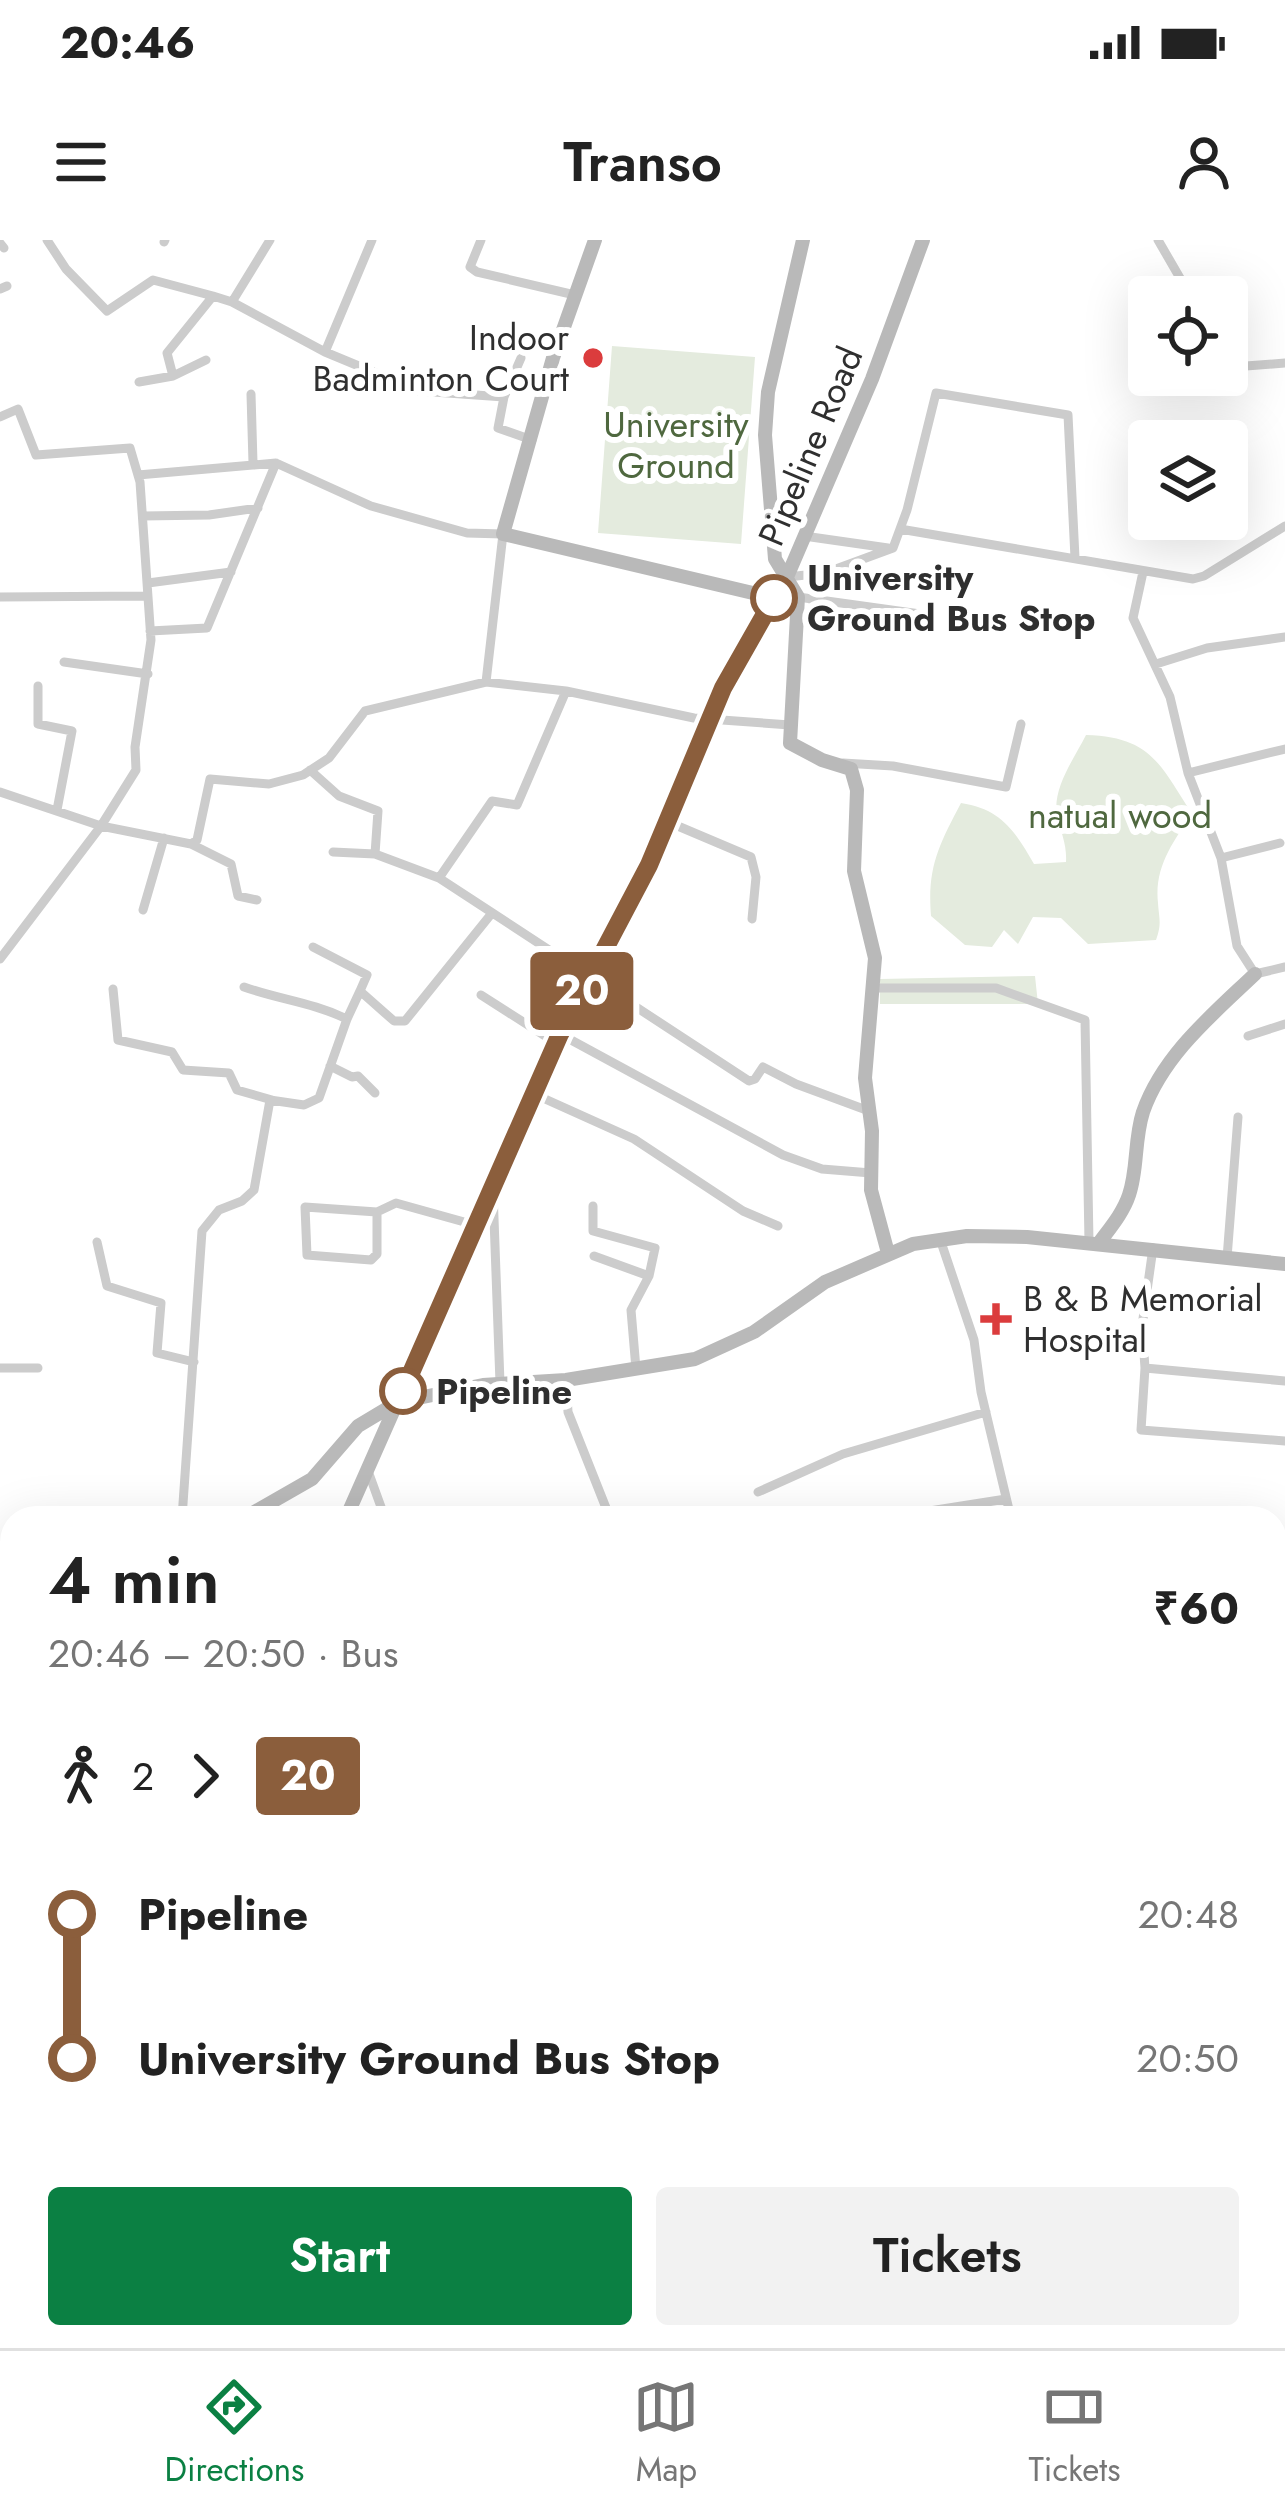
<!DOCTYPE html>
<html lang="en">
<head>
<meta charset="utf-8">
<style>
	:root { --surface:#fff; --page:#f2f2f2; --text:#222; --muted:#767676; --line:#e0e0e0; --accent:#0b8043 }
	body { margin:0; font-family:Jost,sans-serif; background:var(--page); color:var(--text); height:100vh; display:flex; flex-direction:column; font-size:45px; white-space:nowrap }
	* { box-sizing:border-box; margin:0 }
	p { font-size:39px; color:var(--muted) }
	.icon { flex:none; width:66px; height:66px; fill:none; stroke:currentColor; stroke-width:2; stroke-linecap:round; stroke-linejoin:round }
	.map { position:relative; flex:1; overflow:hidden }
	.side { position:absolute; left:0px; top:1266px; width:1287px; height:843px; display:flex; flex-direction:column; background:var(--surface); border-radius:36px 36px 0 0; box-shadow:0 12px 48px #0002 }
	.side>* { flex:none }
	.badge { padding:0 24px; border-radius:9px; font-size:42px; line-height:78px }
	.buttons { position:absolute; left:1128px; top:36px; display:grid; gap:24px }
	.buttons a { display:grid; place-items:center; width:120px; height:120px; border-radius:12px; background:var(--surface); box-shadow:0 12px 48px #0002; font-size:60px }
	.map>.badge { position:absolute; translate:-50% -50%; box-shadow:0 0 0 6px #fff }
	.legs { display:flex; align-items:center; gap:18px; height:132px; padding:0 48px; font-size:39px }
	.legs p { margin-inline-start:auto }
	.head { display:flex; align-items:center; justify-content:space-between; height:204px; padding:0 48px }
	h1 { font-size:66px; font-weight:600; line-height:90px }
	.action { display:flex; gap:24px; margin-top:auto; padding:24px 48px }
	.action a { flex:1; height:138px; border-radius:12px; background:var(--accent); color:#fff; font-size:48px; font-weight:600; line-height:138px; text-align:center }
	.action a+a { background:var(--page); color:var(--text) }
	ul { padding:0 48px; list-style:none }
	li { display:flex; align-items:center; gap:42px; height:144px; font-size:45px }
	li i { display:grid; place-items:center; width:18px; height:100%; margin:0 15px; background:currentColor }
	li i::after { content:''; width:30px; height:30px; margin:-15px; border:9px solid; border-radius:50%; background:var(--surface) }
	li p { margin-inline-start:auto }
	li:first-child i { background:linear-gradient(#0000 50%,currentColor 0) }
	li:last-child i { background:linear-gradient(currentColor 50%,#0000 0) }
	.status { display:flex; justify-content:space-between; align-items:center; height:84px; padding:0 60px; background:var(--surface); direction:ltr }
	.status svg { height:33px; fill:currentColor }
	header { display:flex; justify-content:space-between; align-items:center; height:156px; padding:0 48px; background:var(--surface); font-size:54px; font-weight:600 }
	.dock { display:flex; justify-content:space-around; align-items:center; height:168px; border-top:3px solid var(--line); background:var(--surface); font-size:33px; color:var(--muted) }
	.dock a { display:grid; justify-items:center; gap:6px }
	.dock .current { color:var(--accent) }
	.map>svg:first-child { display:block }
	.green { fill:#e4ebde }
	.lines { fill:none; stroke-linecap:round; stroke-linejoin:round }
	.street { stroke:#ccc; stroke-width:9 }
	.secondary { stroke:#b9b9b9; stroke-width:14 }
	.line-1-casing { stroke:#fff; stroke-width:27 }
	.line-1 { stroke:#8b5e3c; stroke-width:18 }
	.poi-dot { fill:#db3c3d; stroke:#fff; stroke-width:4.5 }
	.stop-1-dot { fill:#fff; stroke:#8b5e3c; stroke-width:6 }
	.labels { text-anchor:middle; dominant-baseline:central; stroke-width:12; stroke-linejoin:round; paint-order:stroke }
	.poi-label { font-size:36px; fill:#2f2f2f; stroke:#fff; text-anchor:end }
	.park-label { font-size:36px; fill:#4f683f; stroke:#fff }
	.street-label { font-size:36px; fill:#2f2f2f; stroke:#fff }
	.stop-label { font-size:36px; font-weight:bold; fill:#2f2f2f; stroke:#fff; text-anchor:start }
</style>
</head>
<body>
<div class="status"><b>20:46</b><svg viewBox="0 0 49 12"><path d="M0 12V9h3v3zM5 12V6h3v6zM10 12V3h3v9zM15 12V0h3v12zM26 1h20v11H26zM47 4h2v5h-2z"/></svg></div>
<header><svg class="icon" aria-label="menu" viewBox="0 0 24 24"><path d="M4 6h16M4 12h16M4 18h16"/></svg>Transo<svg class="icon" aria-label="person" viewBox="0 0 24 24"><circle cx="12" cy="8" r="4"/><path d="M4 21q1-7 8-7t8 7"/></svg></header>
<div class="map">
<svg width="1285" height="2108" viewBox="0 0 1285 2108">
	<rect width="100%" height="100%" fill="#fff"/>
	<!-- green -->
	<path class="green" d="M612,106L755,117L741,304L598,293Z
		M1086,495C1151,497 1160,524 1192,574C1173,602 1154,627 1158,663C1159,679 1162,683 1156,700L1088,704L1061,678L1033,677L1018,704L1004,690L992,707L965,705L931,676C927,627 939,605 961,563C1001,569 1015,591 1034,624L1066,622C1067,604 1061,593 1057,576C1052,548 1074,519 1086,495Z
		M1035,736L1038,764H880V739Z"/>
	<g class="lines">
		<!-- street -->
		<path class="street" d="M47,0L66,29L107,71L153,40L213,56
			M270,0L232,62L325,112
			M372,0L325,112L419,151L504,157L498,188L532,200
			M481,0L470,27L477,32L575,55
			M1158,0L1191,57
			M164,2L165,0
			M0,3L4,8
			M0,49L7,46
			M1227,107L1246,126L1285,123
			M173,136L167,113L213,56L232,62
			M139,142L173,136L206,120
			M251,154L253,223
			M504,157L521,118
			M0,177L18,169L36,215L130,208L140,242L151,400L135,507L136,530L101,586L0,719
			M138,235L276,223L371,266L467,293L503,294L486,442
			M143,276L209,275L258,268
			M900,289L1193,339L1204,336L1285,286
			M804,296L888,308
			M1143,332L1133,378L1170,457L1188,533L1221,618L1237,706L1255,734L1285,727
			M787,337L825,333L893,308L907,270L936,153L1068,175L1075,318
			M148,343L231,332
			M0,357L148,356
			M798,357L920,374
			M810,359L847,329
			M150,391L207,388L276,223
			M64,422L148,434
			M1156,424L1207,408L1285,397
			M38,446V484L72,491L57,570
			M843,523L893,526L1006,547L1021,484
			M310,530L339,556L378,571L375,614
			M1188,533L1285,509
			M0,552L101,586L191,604L197,600L210,539L269,544L303,535L329,518L365,471L486,442L566,451L694,478L790,485
			M666,581L751,617L756,637L752,679
			M191,604L231,624L238,656L257,660
			M333,612L375,614L439,638L749,841L755,839L763,827L796,844L869,871
			M1221,618L1280,603
			M439,638L492,561L517,565L566,451
			M143,670L164,598
			M313,707L367,735L360,751
			M244,747C281,760 311,762 347,779L360,751L394,781H405L492,673
			M873,748H996L1085,780L1089,1002
			M113,749L118,800L172,812L183,830L229,833L237,850L272,860
			M481,755L556,803
			M560,794L783,915L822,929L871,933
			M1248,796L1285,784
			M330,826L352,837L358,836L375,853
			M534,854L634,899L743,971L778,986
			M493,951L500,1143
			M593,966V991L655,1008L649,1036
			M377,972V1014L371,1020L307,1015L305,967L377,972L396,963L475,985
			M940,999L974,1100L981,1152L1011,1278
			M97,1002L107,1046L161,1063L157,1113L194,1122
			M1153,1008L1142,1086L1145,1128L1285,1141
			M594,1016L649,1036L631,1070L636,1129
			M1227,1018L1238,877
			M0,1128H38
			M1145,1128L1141,1190L1285,1201
			M566,1140L568,1172L610,1278
			M368,1231L385,1278
			M758,1252L843,1214L986,1172
			M182,1278L202,991L219,970L242,961L254,950L270,860L304,865L319,858L347,779
			M885,1278L1006,1259
			M0,1313L7,1342
			M1275,1333L1285,1320
			M0,1640L12,1614
			M0,1690L12,1696
			M1275,1751L1278,1684L1285,1679
			M1279,1809L1285,1852
			M1275,1995L1285,1997
			M97,2097L98,2108
			M739,2097L740,2108
			M842,2097L869,2108
			M944,2097L954,2108
			M1077,2097L1094,2108
			M248,2108L250,2097
			M384,2108L400,2097
			M498,2108L499,2097
			M586,2108L587,2097
			M660,2108V2097
			M1158,2108L1161,2097
			M1230,2108V2097"/>
		<!-- secondary -->
		<path class="secondary" d="M595,0L553,118L503,294L774,358
			M803,0L768,152L765,195L775,319L798,357L790,503L822,520L851,529L857,550L854,631L875,718L865,838L872,891L871,950L888,1013
			M1099,1003C1110,988 1123,973 1129,955C1138,929 1134,900 1143,872C1163,815 1213,774 1255,734
			M244,1278L312,1239L358,1186L398,1162L483,1145L566,1140L695,1119L754,1092L825,1042L913,1004L967,996L1027,997L1285,1024
			M346,1278L560,794L649,625L723,448L787,337L872,139L923,0
			M0,1344L12,1342
			M0,2013L12,1988"/>
	</g>
	<g class="lines">
		<defs>
			<path id="line-1" d="M403,1151L560,794L649,625L723,448L774,358"/>
		</defs>
		<!-- line-1 casing -->
		<use href="#line-1" class="line-1-casing"/>
		<!-- line-1 -->
		<use href="#line-1" class="line-1"/>
	</g>
	<!-- markers -->
	<g class="poi-dot">
		<circle cx="593" cy="118" r="12"/>
		<path d="M990 1061h12v12h12v12h-12v12h-12v-12h-12v-12h12z"/>
	</g>
	<g class="stop-1-dot">
		<circle cx="774" cy="358" r="21"/>
		<circle cx="403" cy="1151" r="21"/>
	</g>
	<g class="labels">
		<!-- poi labels -->
		<g class="poi-label">
			<text x="569" y="97">Indoor<tspan x="569" dy="41">Badminton Court</tspan></text>
			<text x="1023" y="1058" text-anchor="start">B &amp; B Memorial<tspan x="1023" dy="41">Hospital</tspan></text>
		</g>
		<!-- park labels -->
		<g class="park-label">
			<text x="676" y="184">University<tspan x="676" dy="41">Ground</tspan></text>
			<text x="1120" y="575">natual wood</text>
		</g>
		<!-- street labels -->
		<g class="street-label">
			<text transform="translate(810 206) rotate(-67)">Pipeline Road</text>
		</g>
		<!-- stop labels -->
		<g class="stop-label">
			<text x="807" y="337">University<tspan x="807" dy="41">Ground Bus Stop</tspan></text>
			<text x="436" y="1151">Pipeline</text>
		</g>
	</g>
</svg>
<div class="buttons">
<a><svg class="icon" aria-label="locate" viewBox="0 0 24 24"><circle cx="12" cy="12" r="6"/><path d="M12 2v4M12 18v4M2 12h4M18 12h4"/></svg></a>
<a><svg class="icon" aria-label="layers" viewBox="0 0 24 24"><path d="M12 4l9 5-9 5-9-5zM3 14l9 5 9-5"/></svg></a>
</div>
<b class="badge" style="left:582px;top:751px;background:#8b5e3c;color:#fff">20</b>
<section class="side">
<div class="head"><div><h1>4 min</h1><p>20:46 – 20:50 · Bus</p></div><b>₹60</b></div>
<div class="legs"><svg class="icon" aria-label="walk" viewBox="0 0 24 24"><circle cx="13" cy="4" r="2"/><path d="M13 8l-2 6 4 7M11 14l-3 7M7 12l3-4h3l4 4"/></svg>2<svg class="icon" aria-label="forward" viewBox="0 0 24 24"><path d="M9 5l7 7-7 7"/></svg><b class="badge" style="background:#8b5e3c;color:#fff">20</b></div>
<ul>
<li><i style="color:#8b5e3c"></i><b>Pipeline</b><p>20:48</p></li>
<li><i style="color:#8b5e3c"></i><b>University Ground Bus Stop</b><p>20:50</p></li>
</ul>
<div class="action"><a>Start</a><a>Tickets</a></div>
</section>
</div>
<nav class="dock">
<a class="current"><svg class="icon" aria-label="directions" viewBox="0 0 24 24"><path d="M12 3l9 9-9 9-9-9zM9 14v-3h6M13 9l2 2-2 2"/></svg>Directions</a>
<a><svg class="icon" aria-label="map" viewBox="0 0 24 24"><path d="M3 6l6-2 6 2 6-2v14l-6 2-6-2-6 2zM9 4v14M15 6v14"/></svg>Map</a>
<a><svg class="icon" aria-label="tickets" viewBox="0 0 24 24"><path d="M3 7h18v10H3zM15 7v10"/></svg>Tickets</a>
</nav>
</body>
</html>
